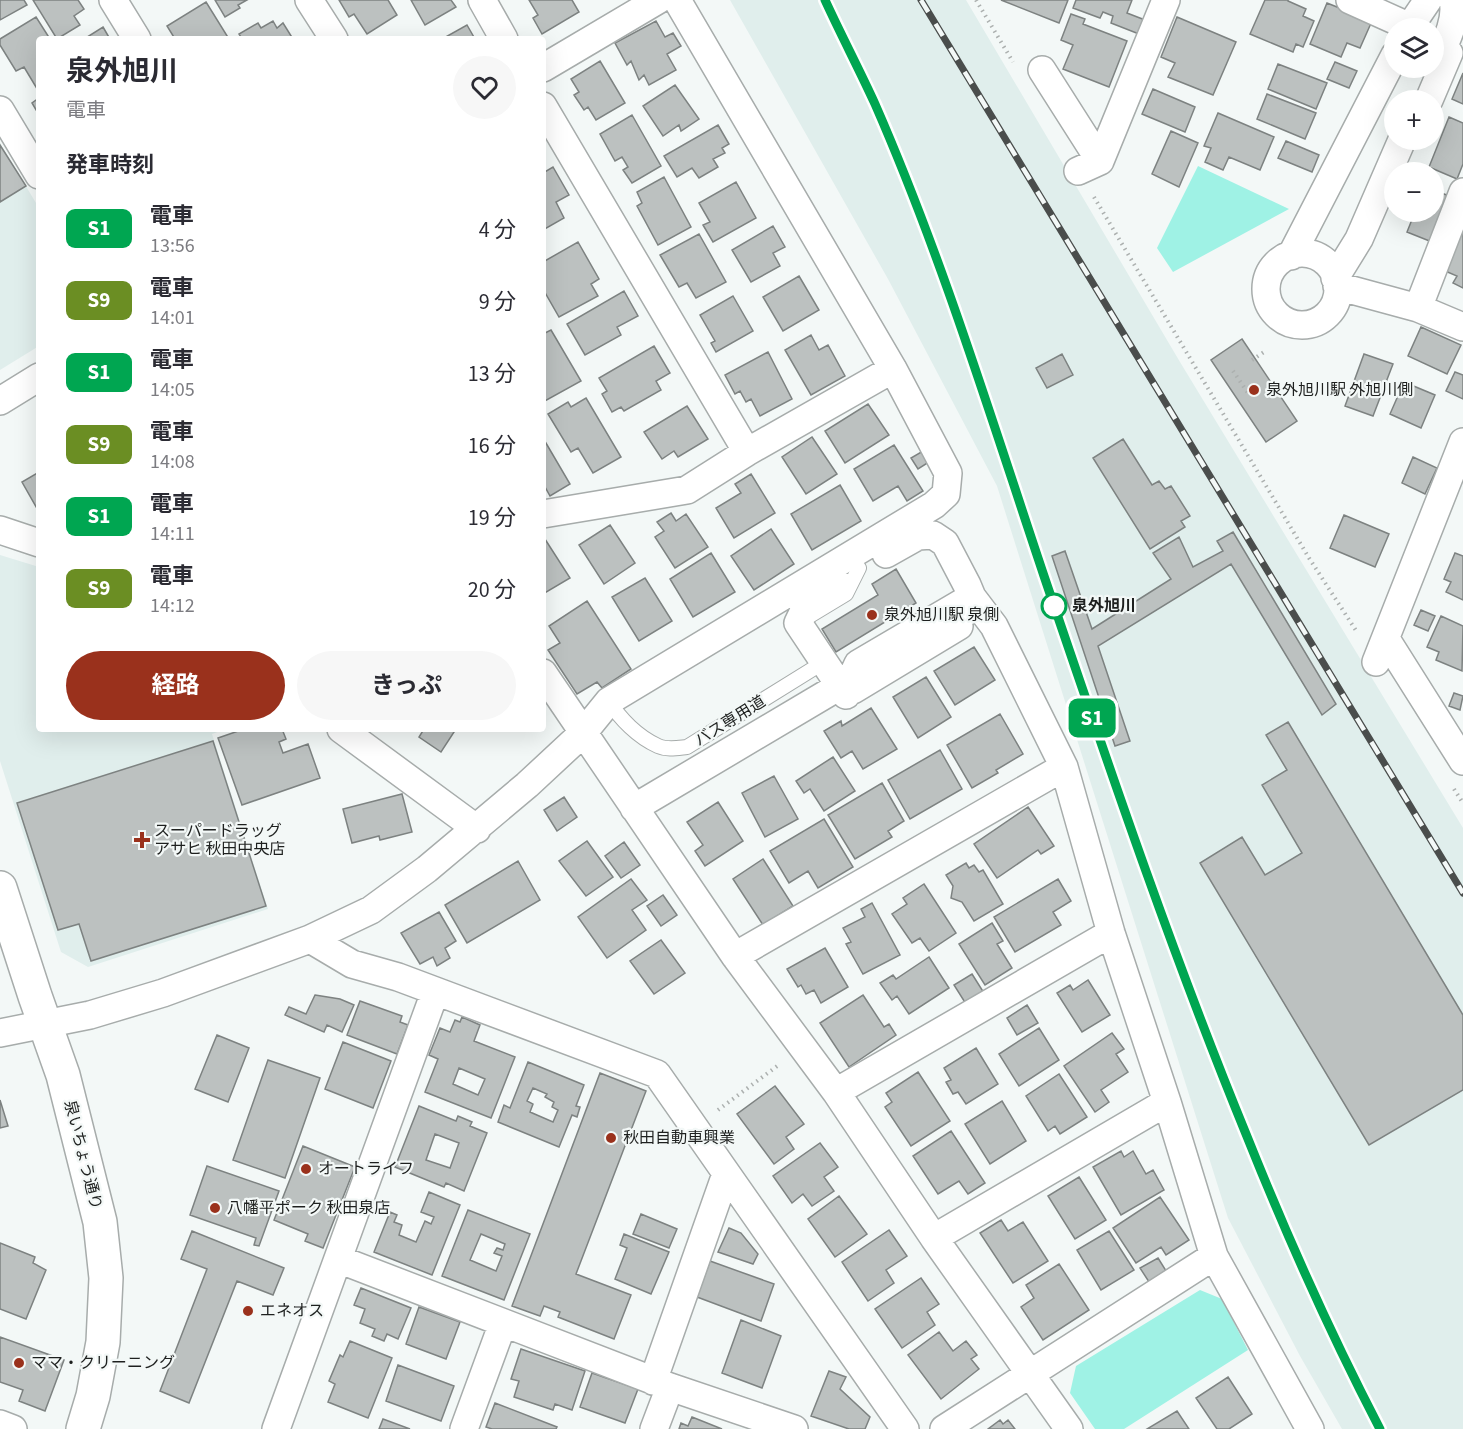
<!DOCTYPE html>
<html lang="ja">
<head>
<meta charset="utf-8">
<style>
	:root { --surface:#fff; --page:#f7f7f7; --text:#2b2b33; --muted:#7c7c81; --accent:#9a311c }
	body { margin:0; font-family:"Source Sans 3","Noto Sans JP",sans-serif; background:var(--page); color:var(--text); height:100vh; display:flex; flex-direction:column; font-size:22px; white-space:nowrap }
	* { box-sizing:border-box; margin:0 }
	p { font-size:20px; color:var(--muted) }
	.icon { flex:none; width:33px; height:33px; fill:none; stroke:currentColor; stroke-width:2; stroke-linecap:round; stroke-linejoin:round }
	.map { position:relative; flex:1; overflow:hidden }
	.details { position:absolute; left:36px; top:36px; width:510px; height:696px; display:flex; flex-direction:column; background:var(--surface); border-radius:6px; box-shadow:0 6px 24px #0002 }
	.details>* { flex:none }
	.badge { padding:0 12px; border-radius:9px; font-size:21px; line-height:39px }
	.controls { position:absolute; left:1384px; top:18px; display:grid; gap:12px }
	.controls a { display:grid; place-items:center; width:60px; height:60px; border-radius:50%; background:var(--surface); box-shadow:0 6px 24px #0002; font-size:30px }
	.map>.badge { position:absolute; translate:-50% -50%; box-shadow:0 0 0 3px #fff }
	h2 { padding:0 30px; font-size:22px; line-height:54px }
	.round { display:grid; place-items:center; flex:none; width:63px; height:63px; border-radius:32px; background:var(--page) }
	.headline { display:flex; align-items:center; justify-content:space-between; height:102px; padding:0 30px }
	h1 { font-size:28px; font-weight:700; line-height:45px }
	.cta { display:flex; gap:12px; margin-top:auto; padding:12px 30px }
	.cta a { flex:1; height:69px; border-radius:36px; background:var(--accent); color:#fff; font-size:24px; font-weight:700; line-height:69px; text-align:center }
	.cta a+a { background:var(--page); color:var(--text) }
	ul { padding:0; list-style:none }
	li { display:flex; align-items:center; gap:18px; height:72px; padding:0 30px }
	li div { flex:1 }
	li b { display:block; font-size:22px }
	li em { font-style:normal }
	li .badge { min-width:66px; font-weight:700; text-align:center }
	.map>svg:first-child { display:block }
	.built { fill:#e0eeec }
	.green { fill:#9ff2e5 }
	.building { fill:#bcc1c0; stroke:#7d8281; stroke-width:1.5; fill-rule:evenodd }
	.lines { fill:none; stroke-linecap:round; stroke-linejoin:round }
	.service-casing { stroke:#a7acab; stroke-width:16 }
	.minor-casing { stroke:#a7acab; stroke-width:30 }
	.tertiary-casing { stroke:#a7acab; stroke-width:36 }
	.path { stroke:#acb0af; stroke-width:4; stroke-dasharray:1.5 4.5; stroke-linecap:butt }
	.service { stroke:#fff; stroke-width:14 }
	.minor { stroke:#fff; stroke-width:27 }
	.tertiary { stroke:#fff; stroke-width:33 }
	.rail-casing { stroke:#4a4d4c; stroke-width:7 }
	.rail { stroke:#f3f8f7; stroke-width:4.5; stroke-dasharray:14; stroke-linecap:butt }
	.line-casing { stroke:#fff; stroke-width:14 }
	.line { stroke:#00a651; stroke-width:9 }
	.poi-dot { fill:#9a311c; stroke:#f3f8f7; stroke-width:2 }
	.stop-dot { fill:#fff; stroke:#00a651; stroke-width:3 }
	.labels { text-anchor:middle; dominant-baseline:central; stroke-width:4.5; stroke-linejoin:round; paint-order:stroke }
	.poi-label { font-size:16px; fill:#1e201f; stroke:#f3f8f7; text-anchor:start }
	.stop-label { font-size:16px; font-weight:bold; fill:#1e201f; stroke:#f3f8f7; text-anchor:start }
	.street-label { font-size:16px; fill:#1e201f; stroke:#f3f8f7 }
</style>
</head>
<body>
<div class="map">
<svg width="1463" height="1429" viewBox="0 0 1463 1429">
	<rect width="100%" height="100%" fill="#f3f8f7"/>
	<!-- built -->
	<path class="built" d="M730,0H966L1180,362L1463,828V1429H1342L1300,1356L1228,1218L997,486L888,279Z
		M0,143L39,208V346L0,370Z
		M0,555L39,567V729H226L212,734L268,909L88,967L61,952L0,761Z"/>
	<!-- green -->
	<path class="green" d="M1198,166L1289,209L1173,272L1157,248Z
		M1200,1290L1222,1299L1248,1350L1124,1429H1095L1070,1393L1076,1366Z"/>
	<!-- building -->
	<path class="building" d="M0,0H24L27,5L0,20Z
		M33,0H78L84,9L74,16L80,25L57,39Z
		M215,0H247L238,5L240,8L225,17Z
		M339,0H388L397,15L367,34L354,14L349,17Z
		M411,0H451L456,7L425,25Z
		M529,0H572L579,12L542,34L533,18L538,15Z
		M1001,0H1068L1059,23Z
		M1076,0H1132L1127,13L1145,20L1139,34L1111,23L1113,16L1103,12L1100,18L1073,8Z
		M1265,0H1288V1L1306,9L1303,16L1314,21L1303,47L1296,44L1293,52L1250,34Z
		M206,2L229,39H175L167,26Z
		M1327,3L1372,21L1360,48L1347,43L1341,57L1310,44Z
		M1071,14L1085,19L1083,24L1127,41L1109,87L1063,69L1073,45L1061,40Z
		M36,17L50,39H39V92L24,67L16,71L0,45V39Z
		M1177,17L1236,42L1213,95L1168,77L1175,63L1161,57Z
		M273,21L277,28L283,23L293,39H242L239,34L258,23L261,28Z
		M656,21L665,37L673,33L681,46L667,54L676,70L649,85L644,75L639,80L631,61L627,65L615,43Z
		M467,25L475,39H442Z
		M103,27L110,39H84Z
		M600,61L625,103L596,120L588,107L584,110L574,95L579,92L571,79Z
		M1335,62L1357,71L1349,88L1327,79Z
		M1278,64L1327,83L1316,109L1268,89Z
		M1463,73V104L1452,99Z
		M675,85L699,119L681,131L679,125L663,136L643,106Z
		M1153,89L1195,107L1185,132L1142,114Z
		M1267,94L1316,113L1305,139L1257,119Z
		M39,98V115L32,103Z
		M1218,113L1274,137L1260,170L1229,157L1223,170L1205,162L1211,148L1204,146Z
		M632,115L661,166L632,183L623,170L628,167L622,157L615,161L600,134Z
		M1449,117L1463,123V164L1457,179L1429,167Z
		M718,125L729,144L722,148L725,153L713,159L718,167L699,178L692,168L677,177L664,156Z
		M1171,131L1198,143L1179,187L1152,174Z
		M1286,141L1319,155L1312,172L1278,158Z
		M0,145L26,186L0,202Z
		M553,167L569,195L556,202L564,218L543,230V173Z
		M664,177L691,227L658,245L637,206L642,203L637,192Z
		M736,182L756,218L713,242L703,225L710,222L699,203Z
		M1434,190L1454,198L1437,244L1407,232L1415,212H1434Z
		M773,226L785,247L773,253L780,266L751,282L732,250Z
		M1460,232L1463,234V288L1453,283L1457,276L1443,270Z
		M699,234L726,282L696,298L687,283L679,287L660,255Z
		M578,242L599,279L591,284L598,296L559,317L543,289V262Z
		M799,276L819,310L783,331L763,297Z
		M624,291L638,316L617,327L621,335L585,355L567,324Z
		M733,296L753,331L716,352L711,343L715,341L700,315Z
		M1421,327L1461,345L1447,374L1408,356Z
		M551,330L581,381L543,402V334Z
		M811,335L819,350L828,345L845,376L811,395L785,350Z
		M1242,339L1297,421L1266,442L1211,360Z
		M654,346L670,373L656,381L661,390L624,411L621,407L612,412L602,394L607,391L599,378Z
		M768,352L792,399L760,416L751,399L746,402L740,391L735,394L725,375Z
		M1062,354L1073,375L1047,388L1036,368Z
		M1364,354L1393,364L1373,416L1345,406Z
		M1455,372L1463,375V399L1446,391Z
		M1404,382L1435,395L1421,428L1390,414Z
		M586,398L621,457L593,473L578,448L571,452L548,414L568,402L571,407Z
		M868,404L889,435L845,463L825,431Z
		M687,406L708,439L678,457L674,451L662,459L644,432Z
		M812,437L837,474L806,494L782,457Z
		M543,438L570,484L550,496L545,487L543,488Z
		M1123,439L1152,485L1159,481L1165,489L1171,486L1190,516L1181,521L1185,527L1150,549L1093,458Z
		M894,445L923,491L907,501L898,486L873,501L854,469Z
		M923,451L929,462L918,469L911,458Z
		M1413,457L1437,468L1425,494L1402,483Z
		M39,472V512L22,482Z
		M751,474L775,513L734,538L716,508L741,493L735,484Z
		M840,485L861,521L812,550L791,514Z
		M671,513L676,521L686,514L708,547L675,568L655,537L664,531L657,522Z
		M1344,515L1389,534L1375,567L1330,548Z
		M610,525L635,563L604,584L579,545Z
		M771,529L794,564L754,590L731,556Z
		M1233,532L1336,704L1322,715L1231,564L1098,646L1130,741L1115,746L1052,556L1065,551L1092,629L1171,579L1153,553L1179,537L1193,567L1223,551L1217,541Z
		M543,536L570,578L543,594Z
		M711,553L735,592L693,617L670,579Z
		M1455,553L1463,556V600L1446,592L1451,582L1444,579Z
		M896,569L916,603L836,652L822,629L878,595L872,584Z
		M645,578L672,621L639,641L612,597Z
		M587,601L631,669L602,688L597,682L577,694L548,650L560,643L549,626Z
		M1421,610L1435,616L1428,631L1414,625Z
		M1441,616L1463,626L1462,671L1436,660L1439,652L1427,647Z
		M974,647L995,680L955,705L934,671Z
		M926,677L951,717L918,738L893,697Z
		M1454,693L1463,696L1460,710L1449,706Z
		M871,708L897,749L863,769L852,751L841,758L824,731L841,721L842,726Z
		M1000,714L1023,754L996,770L998,773L972,788L947,745Z
		M1288,722L1463,1015V1090L1369,1145L1200,863L1242,837L1265,875L1302,853L1262,785L1287,770L1266,735Z
		M244,729H282L286,739L279,742L283,753L308,744L320,778L242,805L218,738Z
		M424,729H456L441,752L419,737Z
		M213,741L266,906L91,961L79,924L58,930L17,803Z
		M940,750L962,789L910,819L888,780Z
		M833,757L855,791L824,811L810,789L804,793L796,781Z
		M774,776L798,819L765,837L742,793Z
		M882,783L904,821L888,831L892,837L855,859L828,815Z
		M402,794L412,832L380,840L379,836L352,843L343,809Z
		M564,797L577,817L557,831L544,810Z
		M718,802L743,841L705,866L695,851L703,845L687,822Z
		M1028,807L1054,846L1041,854L1038,850L997,878L974,844Z
		M824,819L853,867L818,888L808,871L789,883L770,851Z
		M587,841L613,877L586,896L559,861Z
		M624,842L640,865L621,878L605,856Z
		M763,859L793,906L763,925L733,879Z
		M518,861L540,900L467,943L445,905Z
		M966,863L969,868L974,865L979,872L983,870L1003,904L974,921L962,902L951,898L953,886L946,875Z
		M631,879L647,900L632,910L646,930L607,958L578,917Z
		M1058,879L1071,901L1053,912L1061,925L1015,952L994,917Z
		M924,884L956,933L929,951L920,938L912,943L892,914L907,904L903,898Z
		M663,895L677,915L661,926L647,906Z
		M872,903L900,955L863,974L846,944L851,942L843,928L865,917L861,909Z
		M439,912L456,941L445,948L450,958L437,966L433,957L420,964L401,933Z
		M992,923L1003,941L997,944L1012,968L985,985L959,944Z
		M661,940L685,973L654,994L630,961Z
		M825,948L848,987L821,1003L814,990L806,994L801,985L798,987L787,969Z
		M929,957L949,988L909,1014L897,996L892,1000L880,983L893,975L896,979Z
		M972,974L984,993L966,1004L954,985Z
		M1088,980L1110,1015L1082,1032L1057,993L1070,985L1073,990Z
		M315,995L340,999L354,1005L342,1032L327,1025L324,1032L285,1015L289,1007L306,1014Z
		M863,995L884,1027L889,1024L896,1035L849,1067L820,1023Z
		M360,1001L402,1016L400,1022L408,1025L397,1054L347,1035Z
		M1027,1005L1038,1023L1017,1035L1007,1018Z
		M462,1017L480,1025L474,1041L515,1057L491,1118L425,1092L438,1059L429,1055L440,1028L450,1032L455,1020L460,1022ZM459,1068L485,1079L478,1095L453,1084Z
		M1039,1028L1059,1060L1019,1086L999,1054Z
		M1112,1033L1124,1049L1116,1054L1128,1072L1101,1090L1109,1102L1095,1112L1064,1066Z
		M217,1035L249,1048L228,1102L195,1089Z
		M343,1042L391,1061L373,1108L325,1089Z
		M976,1048L998,1084L966,1104L958,1092L953,1094L946,1082L951,1080L944,1068Z
		M268,1060L320,1078L285,1178L233,1160Z
		M528,1062L584,1085L576,1106L580,1107L577,1117L572,1115L559,1147L498,1122L504,1105L510,1108ZM533,1088L547,1094L545,1097L554,1102L552,1107L558,1110L553,1122L530,1112L533,1104L527,1101Z
		M918,1072L950,1121L911,1146L885,1107L892,1102L886,1093Z
		M600,1073L646,1091L576,1274L631,1295L614,1339L558,1317L560,1312L544,1306L540,1316L512,1306Z
		M1059,1074L1087,1117L1060,1134L1055,1126L1048,1131L1026,1096Z
		M775,1086L804,1124L786,1137L794,1149L774,1164L737,1114Z
		M0,1100L8,1126L0,1128Z
		M1002,1101L1026,1141L990,1164L965,1124Z
		M419,1106L456,1121L458,1116L472,1122L470,1126L487,1133L464,1191L446,1183L444,1187L395,1167ZM435,1134L459,1143L450,1168L426,1160Z
		M951,1131L985,1183L968,1194L959,1181L938,1194L913,1156Z
		M820,1143L838,1167L824,1177L834,1191L812,1206L803,1194L792,1203L773,1176Z
		M303,1146L355,1167L323,1248L305,1241L308,1234L274,1220Z
		M1121,1151L1124,1157L1133,1151L1146,1174L1153,1170L1164,1190L1121,1215L1093,1167Z
		M207,1166L279,1191L259,1246L254,1245L256,1238L190,1215Z
		M1079,1177L1106,1220L1075,1239L1048,1196Z
		M429,1192L460,1205L432,1275L374,1252L390,1212L397,1215L394,1222L402,1225L399,1235L416,1242L425,1221L431,1224L434,1217L421,1212Z
		M839,1196L867,1234L835,1257L808,1219Z
		M1160,1197L1189,1240L1166,1255L1161,1247L1136,1263L1113,1228Z
		M468,1210L530,1234L504,1300L442,1276ZM481,1234L505,1244L503,1250L497,1248L494,1253L502,1256L496,1271L470,1260Z
		M641,1214L677,1229L669,1248L633,1234Z
		M1001,1220L1008,1231L1023,1222L1048,1261L1013,1283L980,1233Z
		M729,1228L741,1233L758,1254L753,1264L718,1252Z
		M889,1230L907,1256L886,1270L894,1283L868,1301L842,1262Z
		M192,1231L284,1268L273,1295L237,1281L189,1403L160,1391L207,1269L181,1259Z
		M1109,1231L1134,1270L1101,1290L1077,1250Z
		M624,1234L669,1252L651,1294L615,1279L627,1248L620,1245Z
		M0,1243L35,1257L33,1263L46,1270L26,1319L0,1309Z
		M1158,1258L1168,1274L1151,1285L1140,1268Z
		M710,1261L774,1284L761,1321L697,1297Z
		M1059,1264L1089,1310L1043,1340L1021,1307L1034,1298L1026,1285Z
		M921,1278L939,1304L927,1312L935,1325L902,1348L875,1309Z
		M361,1288L411,1308L398,1339L387,1334L384,1341L372,1336L375,1329L360,1323L365,1309L354,1305Z
		M419,1307L460,1322L446,1359L406,1344Z
		M741,1320L781,1336L762,1388L722,1373Z
		M939,1332L953,1351L966,1341L977,1355L971,1359L979,1369L941,1399L908,1355Z
		M0,1337L64,1360L45,1411L19,1401L23,1390L0,1382Z
		M350,1341L392,1358L368,1418L328,1402L335,1384L329,1381L340,1355L343,1357Z
		M521,1349L585,1371L572,1410L555,1404L553,1410L514,1397L519,1381L511,1379Z
		M398,1365L454,1386L441,1421L386,1401Z
		M829,1371L846,1377L840,1389L870,1417L865,1429H849L811,1416Z
		M592,1373L638,1389L625,1423L580,1407Z
		M1228,1377L1252,1414L1229,1429H1217L1196,1398Z
		M495,1403L557,1427L556,1429H492L486,1427Z
		M1177,1411L1189,1429H1147Z
		M692,1417L722,1429H679L681,1423L688,1426Z
		M383,1419L410,1429H379Z
		M1000,1420L1003,1424L1008,1420L1015,1429H988Z"/>
	<g class="lines">
		<defs>
			<path id="service" d="M803,620L846,594L859,568
				M609,701C620,719 638,737 658,746C667,750 677,748 687,747L824,662"/>
			<path id="minor" d="M113,0L137,39
				M309,0L334,39
				M482,0L504,39
				M1350,0L1410,27
				M1409,28L1428,0
				M1434,67C1443,47 1458,22 1453,0
				M543,68L658,0
				M1042,70L1100,161
				M1429,100L1449,53
				M543,106L747,452
				M0,110L39,175
				M1078,171L1100,161L1166,0
				M1266 289a36 36 0 1 1 72 0a36 36 0 1 1-72 0Z
				M1291,256L1395,55
				M1335,278L1359,239L1402,140
				M1337,286L1418,308L1463,327
				M1418,308L1463,192
				M0,401L39,377
				M543,514L687,490L747,452L893,369
				M0,530L39,543
				M886,554L918,536L933,535L945,543L967,585L972,597L971,609L966,612
				M837,582L810,598L798,623L846,695
				M1386,639L1463,761
				M1376,662L1463,442
				M543,673L735,956L836,1092L934,1238L1069,1429
				M851,679L858,664L972,597L994,626L1064,767L1111,933L1167,1102L1214,1256L1310,1429
				M853,690L959,626
				M341,729L477,829
				M634,808L865,671
				M310,939L371,910L427,869L527,785L583,733L609,701L934,505L946,494L948,473L893,369L677,0
				M735,956L1064,767
				M0,1033L90,1015L163,993L310,939L352,964L398,977L657,1074L905,1429
				M836,1092L1111,933
				M934,1238L1167,1102
				M338,1259L670,1387L794,1429
				M653,1381L726,1174
				M0,1424L13,1429
				M276,1429L435,992
				M464,1429L503,1323
				M654,1429L670,1387
				M944,1429L1214,1256"/>
			<path id="tertiary" d="M0,888L35,996L63,1075L100,1222L106,1278L103,1342L93,1396L83,1429"/>
		</defs>
		<!-- service casing -->
		<use href="#service" class="service-casing"/>
		<!-- minor casing -->
		<use href="#minor" class="minor-casing"/>
		<!-- tertiary casing -->
		<use href="#tertiary" class="tertiary-casing"/>
		<!-- path -->
		<path class="path" d="M976,0L1013,62
			M1094,197L1309,558L1357,632
			M1252,360L1264,352
			M1233,371L1248,393
			M1454,789L1463,803
			M718,1110L780,1064"/>
		<!-- service -->
		<use href="#service" class="service"/>
		<!-- minor -->
		<use href="#minor" class="minor"/>
		<!-- tertiary -->
		<use href="#tertiary" class="tertiary"/>
		<defs>
			<path id="rail" d="M824,0C841,35 859,69 875,104C943,260 993,423 1047,583C1143,870 1239,1160 1380,1429
				M921,0L1463,893"/>
		</defs>
		<!-- rail casing -->
		<use href="#rail" class="rail-casing"/>
		<!-- rail -->
		<use href="#rail" class="rail"/>
	</g>
	<g class="lines">
		<defs>
			<path id="line" d="M825,0C841,35 859,69 875,104C942,257 991,418 1044,576C1108,764 1171,951 1246,1134C1286,1234 1330,1333 1380,1429"/>
		</defs>
		<!-- line casing -->
		<use href="#line" class="line-casing"/>
		<!-- line -->
		<use href="#line" class="line"/>
	</g>
	<!-- markers -->
	<g class="poi-dot">
		<circle cx="1254" cy="390" r="6"/>
		<circle cx="872" cy="615" r="6"/>
		<path d="M139 831h6v6h6v6h-6v6h-6v-6h-6v-6h6z"/>
		<circle cx="611" cy="1138" r="6"/>
		<circle cx="306" cy="1169" r="6"/>
		<circle cx="215" cy="1208" r="6"/>
		<circle cx="248" cy="1311" r="6"/>
		<circle cx="19" cy="1363" r="6"/>
	</g>
	<circle class="stop-dot" cx="1054" cy="606" r="12"/>
	<g class="labels">
		<!-- poi labels -->
		<g class="poi-label">
			<text x="1266" y="390">泉外旭川駅 外旭川側</text>
			<text x="884" y="615">泉外旭川駅 泉側</text>
			<text x="154" y="831">スーパードラッグ<tspan x="154" dy="18">アサヒ 秋田中央店</tspan></text>
			<text x="623" y="1138">秋田自動車興業</text>
			<text x="318" y="1169">オートライフ</text>
			<text x="227" y="1208">八幡平ポーク 秋田泉店</text>
			<text x="260" y="1311">エネオス</text>
			<text x="31" y="1363">ママ・クリーニング</text>
		</g>
		<!-- stop labels -->
		<g class="stop-label">
			<text x="1072" y="606">泉外旭川</text>
		</g>
		<!-- street labels -->
		<g class="street-label">
			<text transform="translate(730 721) rotate(-32)">バス専用道</text>
			<text transform="translate(83 1155) rotate(76)">泉いちょう通り</text>
		</g>
	</g>
</svg>
<div class="controls">
<a><svg class="icon" aria-label="layers" viewBox="0 0 24 24"><path d="M12 4l9 5-9 5-9-5zM3 14l9 5 9-5"/></svg></a>
<a>+</a>
<a>−</a>
</div>
<b class="badge" style="left:1092px;top:718px;background:#00a651;color:#fff">S1</b>
<section class="details">
<div class="headline"><div><h1>泉外旭川</h1><p>電車</p></div><a class="round"><svg class="icon" aria-label="heart" viewBox="0 0 24 24"><path d="M12 20l-8-8c-3-5 5-10 8-4 3-6 11-1 8 4z"/></svg></a></div>
<h2>発車時刻</h2>
<ul>
<li><span class="badge" style="background:#00a651;color:#fff">S1</span><div><b>電車</b><p>13:56</p></div><em>4 分</em></li>
<li><span class="badge" style="background:#6b8e23;color:#fff">S9</span><div><b>電車</b><p>14:01</p></div><em>9 分</em></li>
<li><span class="badge" style="background:#00a651;color:#fff">S1</span><div><b>電車</b><p>14:05</p></div><em>13 分</em></li>
<li><span class="badge" style="background:#6b8e23;color:#fff">S9</span><div><b>電車</b><p>14:08</p></div><em>16 分</em></li>
<li><span class="badge" style="background:#00a651;color:#fff">S1</span><div><b>電車</b><p>14:11</p></div><em>19 分</em></li>
<li><span class="badge" style="background:#6b8e23;color:#fff">S9</span><div><b>電車</b><p>14:12</p></div><em>20 分</em></li>
</ul>
<div class="cta"><a>経路</a><a>きっぷ</a></div>
</section>
</div>
</body>
</html>
